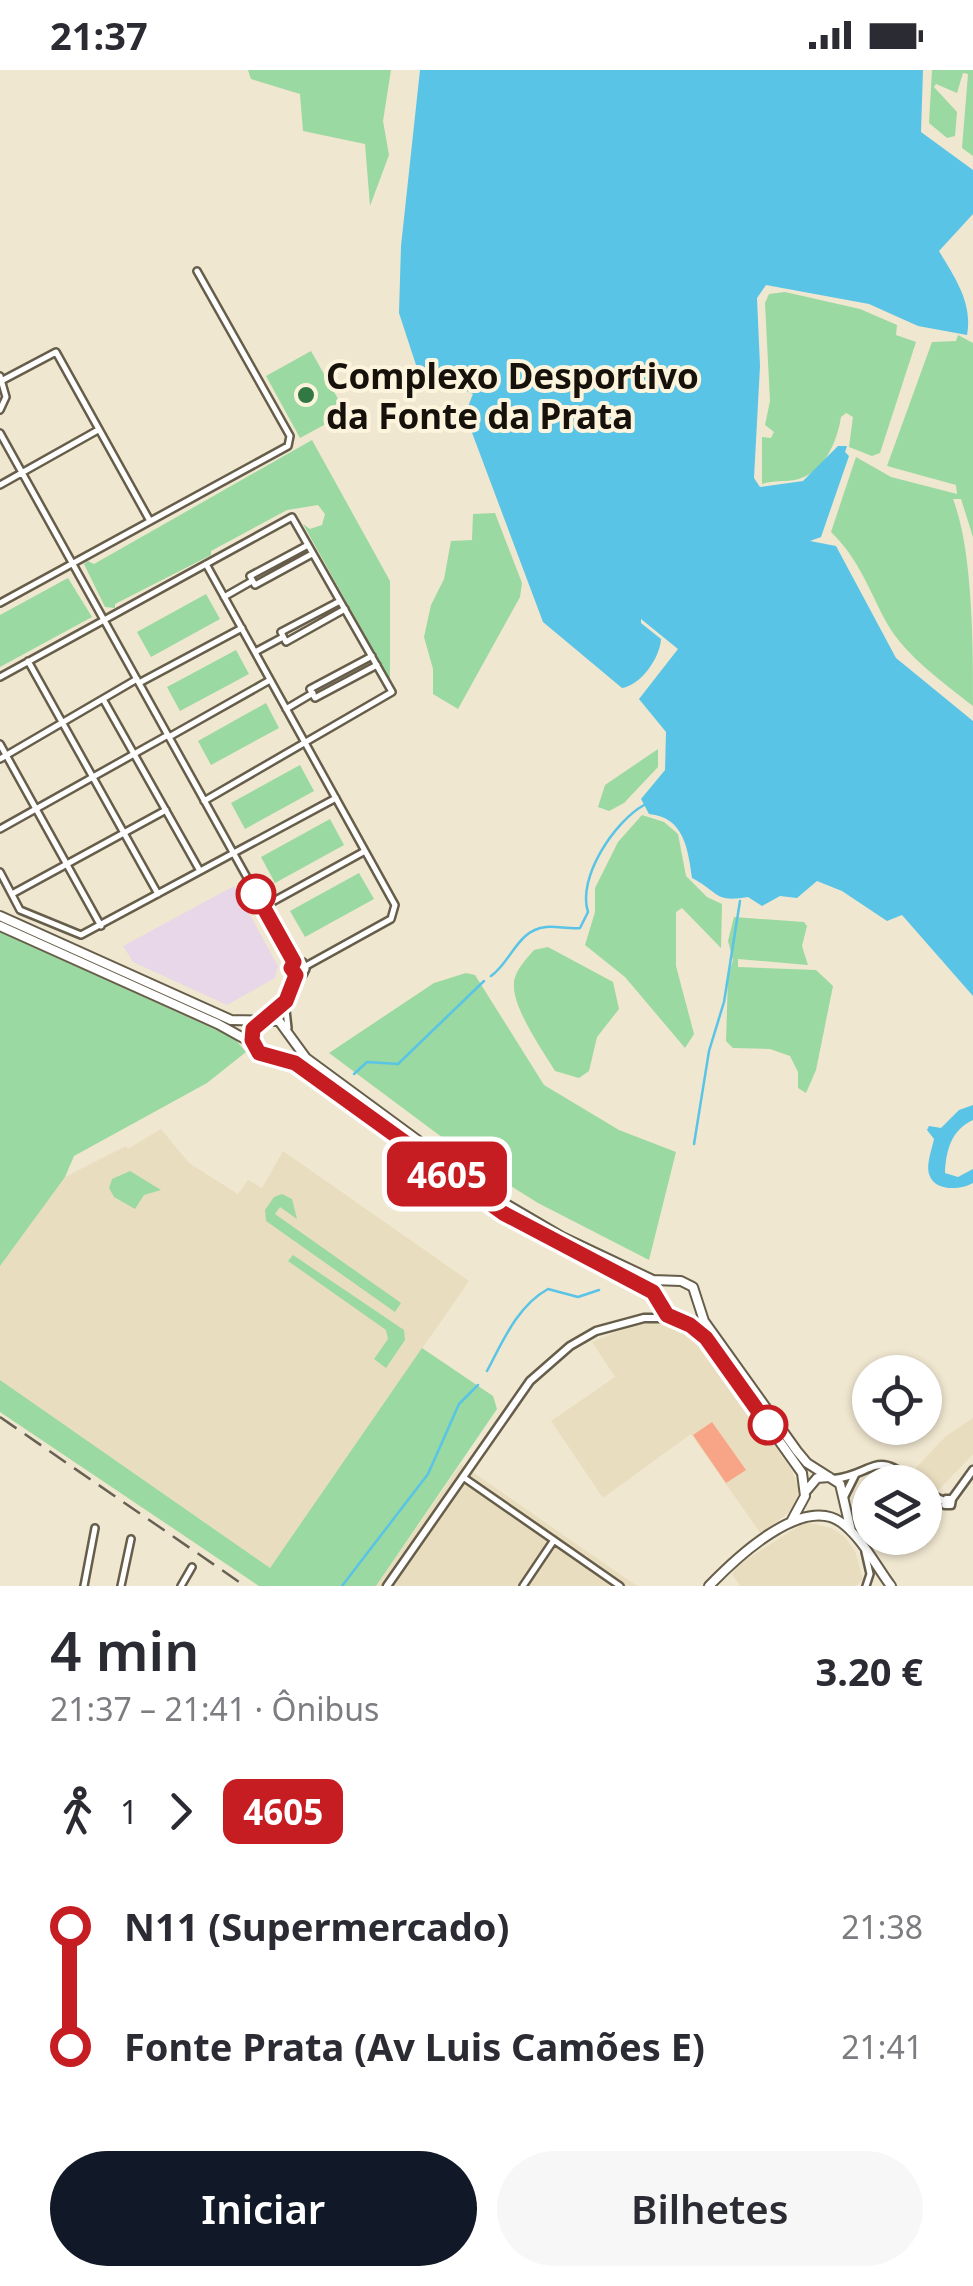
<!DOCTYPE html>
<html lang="pt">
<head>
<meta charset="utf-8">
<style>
	:root { --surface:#fff; --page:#f7f7f7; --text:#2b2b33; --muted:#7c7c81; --accent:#111827 }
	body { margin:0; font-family:"Noto Sans",sans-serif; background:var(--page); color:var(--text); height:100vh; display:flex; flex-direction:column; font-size:38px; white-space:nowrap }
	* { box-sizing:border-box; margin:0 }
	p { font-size:32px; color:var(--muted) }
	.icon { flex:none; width:55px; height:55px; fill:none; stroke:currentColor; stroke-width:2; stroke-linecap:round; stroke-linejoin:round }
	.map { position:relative; height:1516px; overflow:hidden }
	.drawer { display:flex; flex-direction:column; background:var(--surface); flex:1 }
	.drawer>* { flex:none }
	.badge { padding:0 20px; border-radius:15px; font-size:35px; line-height:65px }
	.controls { position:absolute; left:852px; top:1285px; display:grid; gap:20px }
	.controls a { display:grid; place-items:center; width:90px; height:90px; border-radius:50%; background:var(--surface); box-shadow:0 2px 8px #0004; font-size:50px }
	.map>.badge { position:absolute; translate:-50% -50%; box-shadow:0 0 0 5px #fff }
	.legs { display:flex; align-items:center; gap:15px; height:110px; padding:0 50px; font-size:32px }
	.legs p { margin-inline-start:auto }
	.head { display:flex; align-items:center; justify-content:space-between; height:170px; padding:0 50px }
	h1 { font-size:55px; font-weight:600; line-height:75px }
	.button { display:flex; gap:20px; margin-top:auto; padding:20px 50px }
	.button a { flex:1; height:115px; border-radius:60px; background:var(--accent); color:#fff; font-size:40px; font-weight:600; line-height:115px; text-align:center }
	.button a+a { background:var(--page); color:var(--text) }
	ul { padding:0 50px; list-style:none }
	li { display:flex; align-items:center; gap:35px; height:120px; font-size:38px }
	li i { display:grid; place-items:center; width:15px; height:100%; margin:0 12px; background:currentColor }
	li i::after { content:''; width:25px; height:25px; margin:-12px; border:8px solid; border-radius:50%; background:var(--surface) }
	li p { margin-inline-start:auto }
	li:first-child i { background:linear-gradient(#0000 50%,currentColor 0) }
	li:last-child i { background:linear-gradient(currentColor 50%,#0000 0) }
	.status { display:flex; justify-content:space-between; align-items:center; height:70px; padding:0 50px; background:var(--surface); direction:ltr }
	.status svg { height:28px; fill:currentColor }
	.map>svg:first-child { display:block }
	.built { fill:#e9ddbf }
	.education { fill:#e8d7e9 }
	.green { fill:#9ad9a1 }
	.water { fill:#59c4e6 }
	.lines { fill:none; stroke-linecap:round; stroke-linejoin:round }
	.stream { stroke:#59c4e6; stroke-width:2.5 }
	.building { fill:#f8a487 }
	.minor-casing { stroke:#665e4a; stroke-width:10 }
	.tertiary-casing { stroke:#665e4a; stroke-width:11 }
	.primary-casing { stroke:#665e4a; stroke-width:12 }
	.minor { stroke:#fff; stroke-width:5 }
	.tertiary { stroke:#fff; stroke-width:6 }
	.primary { stroke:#fff; stroke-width:8 }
	.rail { stroke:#676154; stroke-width:2.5; stroke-dasharray:20 10; stroke-linecap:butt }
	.line-1-casing { stroke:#fff; stroke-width:22 }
	.line-1 { stroke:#c61d23; stroke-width:15 }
	.poi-dot { fill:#327844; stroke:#fdf4dd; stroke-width:4 }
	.stop-1-dot { fill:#fff; stroke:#c61d23; stroke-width:5 }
	.labels { text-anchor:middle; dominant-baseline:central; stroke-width:8; stroke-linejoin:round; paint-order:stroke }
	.poi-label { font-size:35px; font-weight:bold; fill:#16120b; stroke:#fdf4dd; text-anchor:start }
</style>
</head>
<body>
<div class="status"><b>21:37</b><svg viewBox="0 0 49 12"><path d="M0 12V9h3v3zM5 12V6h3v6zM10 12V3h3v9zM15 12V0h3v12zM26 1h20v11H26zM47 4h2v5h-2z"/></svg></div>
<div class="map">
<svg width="973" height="1516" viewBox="0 0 973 1516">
	<rect width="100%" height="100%" fill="#f0e7d0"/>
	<!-- built -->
	<path class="built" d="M161,1059L189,1093L238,1124L248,1110L262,1118L283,1081L469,1211L270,1498L0,1310V1196L61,1109L126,1076L128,1079Z
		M662,1252L697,1266L791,1399L799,1418L794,1438L761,1464L691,1364L603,1428L551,1351L615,1307L592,1272L634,1255Z
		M973,1348V1384L934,1425L925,1418V1412H919L910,1404L946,1366Z
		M461,1394L637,1516H376Z
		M805,1452L831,1458L844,1466L855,1481L863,1509L856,1516H740L732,1504L738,1495Z"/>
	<!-- education -->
	<path class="education" d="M234,816L278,896L275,908L227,935L133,892L123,876Z"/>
	<!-- green -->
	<path class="green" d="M248,0H391L383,51L389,85L370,136L365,74L303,61L300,24L251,9Z
		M932,0H973V86L962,78L968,4L963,3L957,23L936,14L934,17L957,42L955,66L947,68L929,53Z
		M785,222L860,239L897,255L896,265L916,272L880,383L872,386L849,377L853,347L846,343L841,347C837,372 824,404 795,410C783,412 774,410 762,414V367L771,368L774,362L765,355L770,331L765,233L769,224Z
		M958,265L973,273V467L961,429H953C973,481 973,576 973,636C944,613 907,587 888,555C869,521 860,490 831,462L856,387L891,407L957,424L956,415L887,396L932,272L956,271Z
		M311,281L346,343L300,368L266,306Z
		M312,370L390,511V610L303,454L310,459L322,455L325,444L318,435L287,440L211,481V485L115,534V538L105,537L84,494L88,491L94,494Z
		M495,443L522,513L520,527L458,639L433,624V599L424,567L431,535L444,509L451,471L472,470L473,444Z
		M68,508L92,547L0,597V545Z
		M206,524L220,549L151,587L137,562Z
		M236,580L249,604L180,641L167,617Z
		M266,633L279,658L211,695L198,671Z
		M658,679V697L624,733L609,741L598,737L605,715Z
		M300,695L314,721L245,759L231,733Z
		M642,745L664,752L678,764L686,806L707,827L722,834L721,878L682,838L676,842V896L694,964L685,978L625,907L585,875L595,842V818L618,772Z
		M330,749L344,775L275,813L261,787Z
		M359,803L374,829L305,867L290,841Z
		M734,847L804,852L807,856L802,876L808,895L738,889V897L816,900L833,916L816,1000L806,1023L798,1018V1002L790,986L770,979L733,978L726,971L728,907L733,890L728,871Z
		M0,862L234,968L246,982L207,1013L74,1086L65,1107L0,1196Z
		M548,877L613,912L619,939L597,967L589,1001L579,1008L555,1001C543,981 512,937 514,914C514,902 526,889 534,880Z
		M466,903L475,905L544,1015L619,1060L676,1082L649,1190L538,1133L490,1103L329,983L434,913Z
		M130,1101L161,1120L144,1125L135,1139L114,1127L109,1118L112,1109Z
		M282,1124L292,1129L297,1149L280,1137L275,1144L401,1233L395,1242L266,1151L265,1140L274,1127Z
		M293,1185L404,1260L405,1270L386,1298L374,1289L388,1269L386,1260L288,1191Z
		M422,1278L493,1326L497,1339L376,1516H259L0,1342V1310L270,1498Z"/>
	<!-- water -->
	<path class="water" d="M420,0H923L921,62L973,100V144L939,181C955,208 973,233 967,265L918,256L869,234L766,215L757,228L760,296L754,408L760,417L803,411L838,376H847L845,382L849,386L821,467L810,471L836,476L896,588L973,651V926L902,845L887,851L842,821L817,811L797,828L780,826L762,836L748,827C714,833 719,822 692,808C688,779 684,747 649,744L641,729L665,700L666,662L639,629L678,579L641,549V553L661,569C660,588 641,615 622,618L543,552L465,344L473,324L417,298L399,243L401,176Z
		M973,1035V1050C951,1060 946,1081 945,1103L958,1107L973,1099V1113C961,1120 934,1122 929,1104C926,1094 932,1079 934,1069L927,1060L929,1056L941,1058L959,1040Z"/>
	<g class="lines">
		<!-- stream -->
		<path class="stream" d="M491,906C512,891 517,860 546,857C557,856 568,859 580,858L588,842C577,808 614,752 644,735
			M354,1004L367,992L398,994L484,911
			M694,1074L709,981L724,932L740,831
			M487,1301C502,1273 517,1236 548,1219L578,1227L599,1220
			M342,1516L428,1404L459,1334L478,1315"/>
	</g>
	<!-- building -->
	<path class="building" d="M712,1352L746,1400L726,1413L693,1365Z"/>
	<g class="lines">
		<defs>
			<path id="minor" d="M0,306L6,327L0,340
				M3,310L56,282L150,451
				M0,363L294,892L291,900L296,905L285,931L288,958
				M0,415L98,360
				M308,475L250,506L255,515L312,484
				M206,494L395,835L391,849L306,896
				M224,527L252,511
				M340,531L281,562L286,572L345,539
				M0,533L288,376L290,366L197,201
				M255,582L283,567
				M372,586L310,619L315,628L377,595
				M28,591L158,824
				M0,607L292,447L392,622L204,731
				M139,613L242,558
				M103,629L200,801
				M286,639L313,623
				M169,667L270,610
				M0,674L101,856
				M0,689L137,609
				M0,759L168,665
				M0,802L20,840L81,865L336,728
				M12,824L166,740
				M263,837L365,781
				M294,892H303L306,899L303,905H296
				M266,949L284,933
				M463,1407L620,1516
				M865,1482L870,1504L866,1516
				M84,1516L95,1458
				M121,1516L131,1469
				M181,1516L192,1497
				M523,1516L554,1470"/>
			<path id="tertiary" d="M834,1409C873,1405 875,1378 913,1412
				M925,1422L944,1431
				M844,1427L855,1405
				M946,1429H952L951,1435H945Z
				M952,1429L973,1400
				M387,1516L530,1311L570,1276L596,1261L644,1248H671"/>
			<path id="primary" d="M0,846L231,950L279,951L306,988L499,1130L562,1167L653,1210L681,1211L693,1217L704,1251L797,1381L807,1393L840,1414L851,1461
				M0,856L218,954L245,969L259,983L295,993L503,1143L653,1222L667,1245L706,1268L802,1403L805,1426L792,1450
				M253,976L251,965L261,951
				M806,1421L817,1408L829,1407
				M709,1516C736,1488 803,1424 842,1453C862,1468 876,1496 891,1516"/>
		</defs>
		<!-- minor casing -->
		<use href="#minor" class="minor-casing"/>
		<!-- tertiary casing -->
		<use href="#tertiary" class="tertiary-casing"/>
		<!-- primary casing -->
		<use href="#primary" class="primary-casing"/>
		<!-- minor -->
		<use href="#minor" class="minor"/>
		<!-- tertiary -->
		<use href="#tertiary" class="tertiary"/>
		<!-- primary -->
		<use href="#primary" class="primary"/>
		<!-- rail -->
		<path class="rail" d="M0,1347L245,1516"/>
	</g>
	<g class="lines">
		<defs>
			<path id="line-1" d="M256,824L294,892L291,898L296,905L286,931L253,959L252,970L259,983L295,993L503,1143L653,1222L667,1245L690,1255L706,1268L768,1355"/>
		</defs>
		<!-- line-1 casing -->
		<use href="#line-1" class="line-1-casing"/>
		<!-- line-1 -->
		<use href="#line-1" class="line-1"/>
	</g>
	<!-- markers -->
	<circle class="poi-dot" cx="306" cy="325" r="10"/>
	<g class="stop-1-dot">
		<circle cx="256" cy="824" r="18"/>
		<circle cx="768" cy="1355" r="18"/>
	</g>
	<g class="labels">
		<!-- poi labels -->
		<g class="poi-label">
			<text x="326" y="305">Complexo Desportivo<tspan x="326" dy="40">da Fonte da Prata</tspan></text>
		</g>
	</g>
</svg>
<div class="controls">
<a><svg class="icon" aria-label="locate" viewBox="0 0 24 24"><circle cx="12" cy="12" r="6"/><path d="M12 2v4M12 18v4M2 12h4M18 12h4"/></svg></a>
<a><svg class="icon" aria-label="layers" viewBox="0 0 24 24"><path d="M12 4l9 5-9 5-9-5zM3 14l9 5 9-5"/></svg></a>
</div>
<b class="badge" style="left:447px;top:1104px;background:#c61d23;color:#fff">4605</b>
</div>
<section class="drawer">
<div class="head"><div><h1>4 min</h1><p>21:37 – 21:41 · Ônibus</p></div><b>3.20 €</b></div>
<div class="legs"><svg class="icon" aria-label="walk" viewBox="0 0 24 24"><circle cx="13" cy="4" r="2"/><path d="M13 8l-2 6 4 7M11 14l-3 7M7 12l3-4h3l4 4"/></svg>1<svg class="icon" aria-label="forward" viewBox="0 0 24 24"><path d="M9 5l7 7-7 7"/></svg><b class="badge" style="background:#c61d23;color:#fff">4605</b></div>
<ul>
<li><i style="color:#c61d23"></i><b>N11 (Supermercado)</b><p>21:38</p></li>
<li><i style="color:#c61d23"></i><b>Fonte Prata (Av Luis Camões E)</b><p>21:41</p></li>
</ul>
<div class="button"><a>Iniciar</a><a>Bilhetes</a></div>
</section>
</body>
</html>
